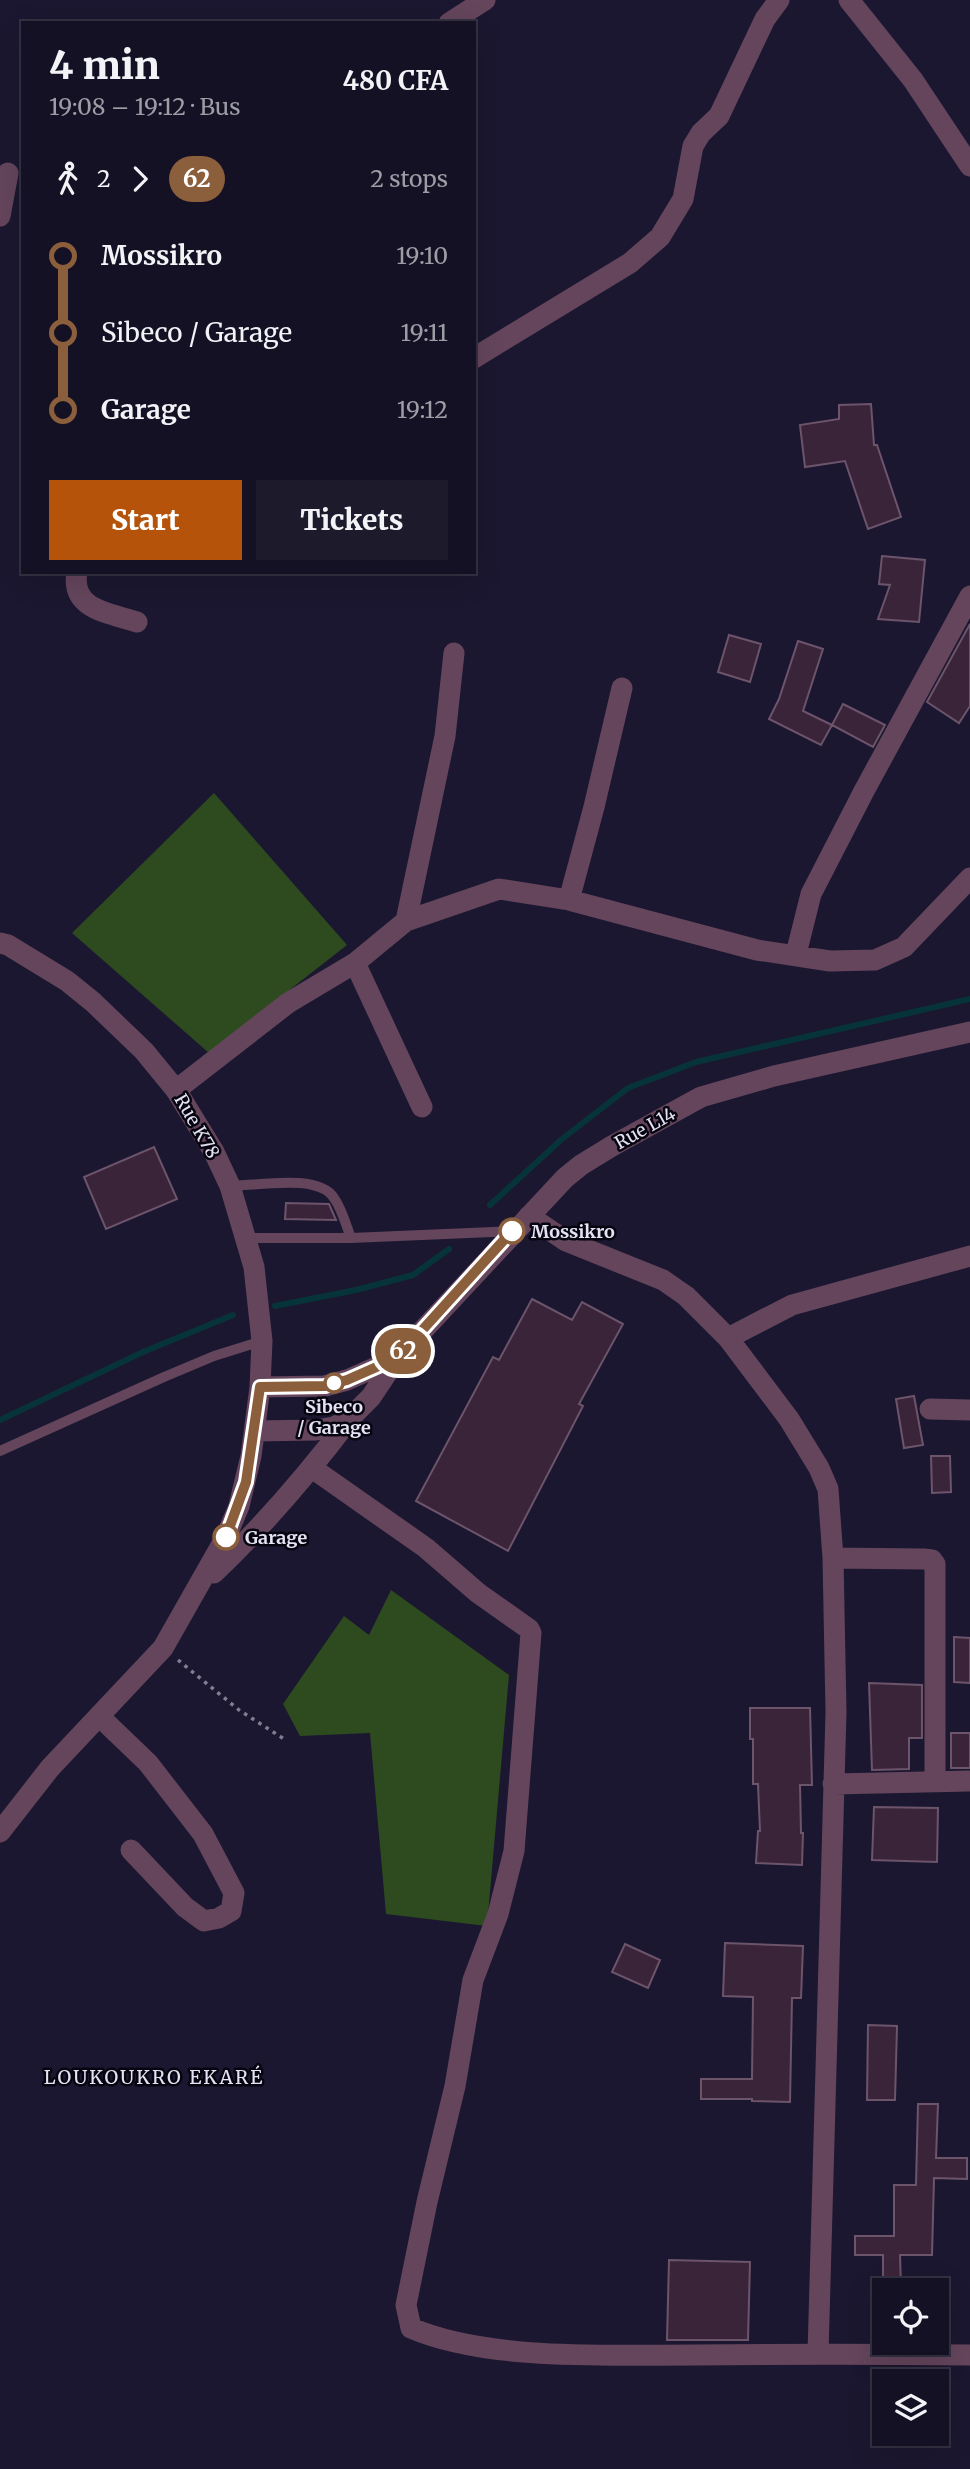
<!DOCTYPE html>
<html lang="en">
<head>
<meta charset="utf-8">
<style>
	:root { --surface:#141124; --page:#1d1a2c; --text:#f1f3f6; --muted:#9d9da6; --line:#333141; --accent:#b45309 }
	body { margin:0; font-family:Merriweather,serif; background:var(--page); color:var(--text); height:100vh; display:flex; flex-direction:column; font-size:26px; white-space:nowrap }
	* { box-sizing:border-box; margin:0 }
	p { font-size:23px; color:var(--muted) }
	.icon { flex:none; width:38px; height:38px; fill:none; stroke:currentColor; stroke-width:2; stroke-linecap:round; stroke-linejoin:round }
	.map { position:relative; flex:1; overflow:hidden }
	.side { position:absolute; left:21px; top:21px; width:455px; height:553px; display:flex; flex-direction:column; background:var(--surface); border-radius:0px; box-shadow:0 7px 28px #0002,0 0 0 2px var(--line) }
	.side>* { flex:none }
	.badge { padding:0 14px; border-radius:23px; font-size:24px; line-height:46px }
	.controls { position:absolute; left:872px; top:2278px; display:grid; gap:14px }
	.controls a { display:grid; place-items:center; width:77px; height:77px; border-radius:0px; background:var(--surface); box-shadow:0 7px 28px #0002,0 0 0 2px var(--line); font-size:35px }
	.map>.badge { position:absolute; translate:-50% -50%; box-shadow:0 0 0 4px #fff }
	.legs { display:flex; align-items:center; gap:10px; height:77px; padding:0 28px; font-size:23px }
	.legs p { margin-inline-start:auto }
	.headline { display:flex; align-items:center; justify-content:space-between; height:119px; padding:0 28px }
	h1 { font-size:38px; font-weight:800; line-height:52px }
	.action { display:flex; gap:14px; margin-top:auto; padding:14px 28px }
	.action a { flex:1; height:80px; border-radius:0px; background:var(--accent); color:#fff; font-size:28px; font-weight:800; line-height:80px; text-align:center }
	.action a+a { background:var(--page); color:var(--text) }
	ul { padding:0 28px; list-style:none }
	li { display:flex; align-items:center; gap:24px; height:77px; font-size:26px }
	li i { display:grid; place-items:center; width:10px; height:100%; margin:0 9px; background:currentColor }
	li i::after { content:''; width:18px; height:18px; margin:-9px; border:5px solid; border-radius:50%; background:var(--surface) }
	li p { margin-inline-start:auto }
	li:first-child i { background:linear-gradient(#0000 50%,currentColor 0) }
	li:last-child i { background:linear-gradient(currentColor 50%,#0000 0) }
	.map>svg:first-child { display:block }
	.green { fill:#2d4b1f }
	.lines { fill:none; stroke-linecap:round; stroke-linejoin:round }
	.stream { stroke:#07343b; stroke-width:6 }
	.building { fill:#3a2439; stroke:#6c546b; stroke-width:2 }
	.path { stroke:#817e93; stroke-width:3.5; stroke-dasharray:3.5 5; stroke-linecap:butt }
	.service { stroke:#64455c; stroke-width:10 }
	.minor { stroke:#64455c; stroke-width:21 }
	.tertiary { stroke:#64455c; stroke-width:21 }
	.line-1-casing { stroke:#fff; stroke-width:16 }
	.line-1 { stroke:#8b5e3c; stroke-width:10 }
	.stop-1-dot { fill:#fff; stroke:#8b5e3c; stroke-width:3.5 }
	.labels { text-anchor:middle; dominant-baseline:central; stroke-width:5; stroke-linejoin:round; paint-order:stroke }
	.street-label { font-size:18px; fill:#e3e1f3; stroke:#06050f }
	.stop-label { font-size:18px; font-weight:bold; fill:#e3e1f3; stroke:#06050f; text-anchor:start }
	.neighbourhood-label { font-size:19px; letter-spacing:2px; fill:#e3e1f3; stroke:#06050f }
</style>
</head>
<body>
<div class="map">
<svg width="970" height="2469" viewBox="0 0 970 2469">
	<rect width="100%" height="100%" fill="#1b1730"/>
	<!-- green -->
	<path class="green" d="M214,793L347,945L209,1053L72,933Z
		M391,1590L509,1675L487,1926L386,1914L370,1733L300,1736L283,1704L344,1616L369,1635Z"/>
	<g class="lines">
		<!-- stream -->
		<path class="stream" d="M490,1205L562,1139L628,1088L696,1062L970,999
			M275,1306L356,1290L413,1275L449,1249
			M0,1420L143,1352L233,1315"/>
	</g>
	<!-- building -->
	<path class="building" d="M871,404L874,445H877L901,517L868,529L845,461L805,467L800,425L839,419V405Z
		M882,556L925,560L919,622L878,619L890,585L879,584Z
		M970,624V706L959,723L927,702Z
		M729,635L761,644L750,682L718,672Z
		M798,641L823,649L803,711L832,725L821,745L769,719L779,699Z
		M843,704L885,725L873,747L832,725Z
		M154,1147L177,1199L106,1229L84,1177Z
		M286,1203L329,1204L336,1220L285,1219Z
		M532,1299L572,1320L582,1302L623,1324L579,1404L583,1406L508,1551L416,1501L493,1357L499,1360Z
		M914,1396L923,1445L904,1448L896,1399Z
		M931,1456H950L951,1492L932,1493Z
		M954,1637L970,1638V1683L954,1682Z
		M869,1683L922,1685V1738H909V1769L872,1770Z
		M750,1708H810L812,1785H800L801,1833H803L802,1865L756,1863L758,1831H760L758,1784H753V1739H750Z
		M951,1733H970V1768H951Z
		M874,1807L938,1808L937,1862L872,1860Z
		M725,1943L803,1946L801,1998H792L790,2102L752,2101V2099H701V2079H752L753,1997L723,1996Z
		M625,1944L660,1960L648,1988L612,1972Z
		M868,2025L897,2026L895,2100H867Z
		M918,2104H938L936,2158H967V2179L934,2178L932,2255H900L901,2288H883V2255H855V2236H894V2185H916Z
		M669,2260L750,2262L748,2340H667Z"/>
	<g class="lines">
		<!-- path -->
		<path class="path" d="M178,1660L239,1710L284,1739"/>
		<!-- service -->
		<path class="service" d="M230,1186C256,1186 318,1173 334,1198C342,1209 346,1225 351,1238
			M247,1238H351L514,1231
			M0,1451L164,1377L214,1356L262,1341"/>
		<!-- minor -->
		<path class="minor" d="M849,0L913,80L970,166
			M449,23L485,0
			M0,216L8,173
			M474,358L630,263L660,237L683,199L693,146L701,133L719,116L765,19L779,0
			M77,572C70,610 110,613 137,622
			M569,900L757,950L830,961L875,960L904,947L970,878
			M406,921L445,736L454,653
			M796,954L811,894L864,791L970,596
			M355,963L422,1107
			M176,1090L288,1003L355,963L406,921L499,889L569,900L594,807L622,688
			M529,1216L566,1241L663,1280L686,1296L728,1338L789,1419L819,1468L828,1489L833,1558L836,1712L818,2354
			M728,1338L792,1305L970,1256
			M930,1409L970,1410
			M312,1468L426,1548L478,1593L529,1629L531,1633L514,1851L498,1914L473,1980L455,2086L427,2202L406,2305L411,2328C488,2361 610,2355 694,2355C786,2354 878,2354 970,2355
			M833,1558L924,1559L932,1560L935,1564V1781
			M99,1716L148,1763L203,1834L234,1893L231,1911L219,1918L204,1921L185,1907L131,1850
			M833,1784L970,1781"/>
		<!-- tertiary -->
		<path class="tertiary" d="M0,943L8,945L67,981L93,1002L144,1051L176,1090L214,1152L230,1186L254,1267L262,1341L260,1387L251,1456L239,1506L226,1537L163,1648L50,1768L0,1832
			M260,1387L325,1386L347,1380L397,1358
			M255,1431L316,1430L334,1427L348,1420L371,1397L397,1358L565,1178L581,1165L612,1146L701,1097L774,1076L970,1032
			M214,1573C263,1526 307,1475 348,1421"/>
	</g>
	<g class="lines">
		<defs>
			<path id="line-1" d="M226,1537L246,1482L260,1387L325,1386L347,1380L397,1358L512,1231"/>
		</defs>
		<!-- line-1 casing -->
		<use href="#line-1" class="line-1-casing"/>
		<!-- line-1 -->
		<use href="#line-1" class="line-1"/>
	</g>
	<!-- markers -->
	<g class="stop-1-dot">
		<circle cx="512" cy="1231" r="12"/>
		<circle cx="334" cy="1383" r="9"/>
		<circle cx="226" cy="1537" r="12"/>
	</g>
	<g class="labels">
		<!-- street labels -->
		<g class="street-label">
			<text transform="translate(197 1126) rotate(60)">Rue K78</text>
			<text transform="translate(645 1128) rotate(-29)">Rue L14</text>
		</g>
		<!-- stop labels -->
		<g class="stop-label">
			<text x="531" y="1231">Mossikro</text>
			<text x="334" y="1406" text-anchor="middle">Sibeco<tspan x="334" dy="21">/ Garage</tspan></text>
			<text x="245" y="1537">Garage</text>
		</g>
		<!-- neighbourhood labels -->
		<g class="neighbourhood-label">
			<text x="154" y="2077">LOUKOUKRO EKARÉ</text>
		</g>
	</g>
</svg>
<div class="controls">
<a><svg class="icon" aria-label="locate" viewBox="0 0 24 24"><circle cx="12" cy="12" r="6"/><path d="M12 2v4M12 18v4M2 12h4M18 12h4"/></svg></a>
<a><svg class="icon" aria-label="layers" viewBox="0 0 24 24"><path d="M12 4l9 5-9 5-9-5zM3 14l9 5 9-5"/></svg></a>
</div>
<b class="badge" style="left:403px;top:1351px;background:#8b5e3c;color:#fff">62</b>
<section class="side">
<div class="headline"><div><h1>4 min</h1><p>19:08 – 19:12 · Bus</p></div><b>480 CFA</b></div>
<div class="legs"><svg class="icon" aria-label="walk" viewBox="0 0 24 24"><circle cx="13" cy="4" r="2"/><path d="M13 8l-2 6 4 7M11 14l-3 7M7 12l3-4h3l4 4"/></svg>2<svg class="icon" aria-label="forward" viewBox="0 0 24 24"><path d="M9 5l7 7-7 7"/></svg><b class="badge" style="background:#8b5e3c;color:#fff">62</b><p>2 stops</p></div>
<ul>
<li><i style="color:#8b5e3c"></i><b>Mossikro</b><p>19:10</p></li>
<li><i style="color:#8b5e3c"></i><span>Sibeco / Garage</span><p>19:11</p></li>
<li><i style="color:#8b5e3c"></i><b>Garage</b><p>19:12</p></li>
</ul>
<div class="action"><a>Start</a><a>Tickets</a></div>
</section>
</div>
</body>
</html>
